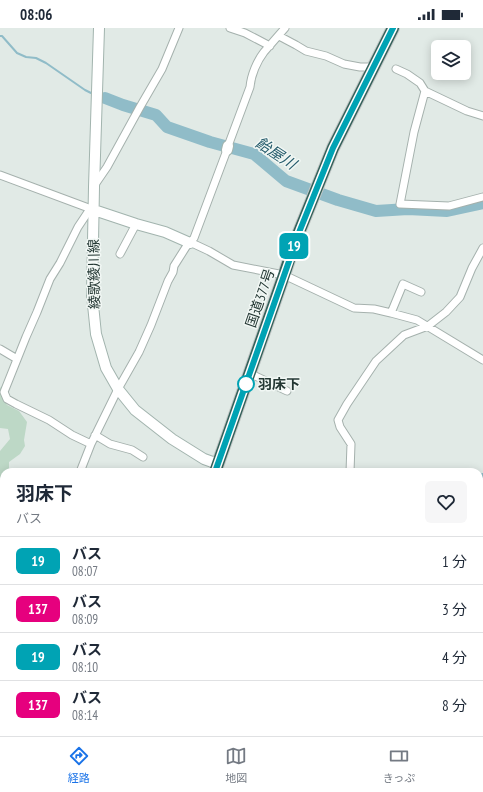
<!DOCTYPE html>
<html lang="ja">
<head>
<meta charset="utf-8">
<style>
	:root { --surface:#fff; --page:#f6f6f7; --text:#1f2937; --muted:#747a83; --line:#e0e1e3; --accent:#1a73e8 }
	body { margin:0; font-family:"PT Sans Narrow","Noto Sans JP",sans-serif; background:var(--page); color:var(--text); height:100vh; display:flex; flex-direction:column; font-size:15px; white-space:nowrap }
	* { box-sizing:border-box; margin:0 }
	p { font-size:13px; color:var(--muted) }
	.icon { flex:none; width:22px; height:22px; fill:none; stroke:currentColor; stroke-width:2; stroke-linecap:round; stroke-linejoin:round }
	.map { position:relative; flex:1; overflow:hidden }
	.sheet { position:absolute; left:0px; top:440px; width:483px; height:268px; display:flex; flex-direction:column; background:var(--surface); border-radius:12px 12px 0 0; box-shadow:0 2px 10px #0003 }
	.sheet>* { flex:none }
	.badge { padding:0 8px; border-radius:6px; font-size:14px; line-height:26px }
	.tools { position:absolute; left:431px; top:12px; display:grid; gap:8px }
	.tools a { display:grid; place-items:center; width:40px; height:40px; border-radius:6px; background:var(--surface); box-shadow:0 2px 10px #0003; font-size:20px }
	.map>.badge { position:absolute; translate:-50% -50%; box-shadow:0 0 0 2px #fff }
	.round { display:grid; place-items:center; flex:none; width:42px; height:42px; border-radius:6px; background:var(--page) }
	.head { display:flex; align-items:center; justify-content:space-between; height:68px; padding:0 16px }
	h1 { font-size:19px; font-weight:700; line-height:30px }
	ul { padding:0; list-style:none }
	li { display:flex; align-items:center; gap:12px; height:48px; padding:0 16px; border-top:1px solid var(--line) }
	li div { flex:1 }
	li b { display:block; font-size:15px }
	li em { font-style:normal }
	li .badge { min-width:44px; font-weight:700; text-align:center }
	.status { display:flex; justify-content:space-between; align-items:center; height:28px; padding:0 20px; background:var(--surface); direction:ltr }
	.status svg { height:11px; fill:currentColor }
	.tabs { display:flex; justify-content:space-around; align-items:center; height:56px; border-top:1px solid var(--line); background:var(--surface); font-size:11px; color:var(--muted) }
	.tabs a { display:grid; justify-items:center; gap:2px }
	.tabs .selected { color:var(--accent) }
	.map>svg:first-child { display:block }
	.green { fill:#bdd8c6 }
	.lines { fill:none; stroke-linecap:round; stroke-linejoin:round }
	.stream { stroke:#90bcc8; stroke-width:2 }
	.river { stroke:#90bcc8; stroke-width:12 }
	.street-casing { stroke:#a5b1ad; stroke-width:9 }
	.secondary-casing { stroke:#a2b4ae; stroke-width:12 }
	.highway-casing { stroke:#c2c7c6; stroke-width:14 }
	.street { stroke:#fff; stroke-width:7 }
	.secondary { stroke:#fff; stroke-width:10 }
	.highway { stroke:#34615a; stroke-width:12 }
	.line-casing { stroke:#fff; stroke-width:9 }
	.line { stroke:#00a3b4; stroke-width:6 }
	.stop-dot { fill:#fff; stroke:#00a3b4; stroke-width:2 }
	.labels { text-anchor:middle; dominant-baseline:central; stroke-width:3; stroke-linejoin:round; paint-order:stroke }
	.street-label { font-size:14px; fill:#243834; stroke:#f1f7f4 }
	.stop-label { font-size:14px; font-weight:bold; fill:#243834; stroke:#f1f7f4; text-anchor:start }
	.water-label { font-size:15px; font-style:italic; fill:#265c6c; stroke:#f1f7f4 }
</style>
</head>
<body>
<div class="status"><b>08:06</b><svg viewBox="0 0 49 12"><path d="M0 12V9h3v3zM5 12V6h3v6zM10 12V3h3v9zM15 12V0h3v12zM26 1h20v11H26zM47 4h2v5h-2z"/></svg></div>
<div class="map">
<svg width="483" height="708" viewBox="0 0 483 708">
	<rect width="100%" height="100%" fill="#e1eae6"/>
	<!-- green -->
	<path class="green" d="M3,357L1,366L7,377L19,383L27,394L24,412L25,418L20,426L9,434V440L12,444H4V463L0,464V423L10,411L8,401L0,400V360Z
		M0,471L4,474V519L0,518Z"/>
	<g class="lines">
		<!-- stream -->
		<path class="stream" d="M0,8H2L17,25L26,29L36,30L46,35L85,62L91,65"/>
		<!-- river -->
		<path class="river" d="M105,70L123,77L156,87L167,99L210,114L254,126L286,153L338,172L376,183L408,181L447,183L483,175
			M479,457L483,451
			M370,708L371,704"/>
		<defs>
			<path id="street" d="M230,0L245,5L270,18
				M279,8L296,17L306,23L326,28L344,36L360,39H373
				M396,41L407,46L420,55L425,63L467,83L483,88
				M425,63L414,104L400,176L449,178L483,169
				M228,118L250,59C251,47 257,33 264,24C271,16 278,8 285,0
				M0,147L94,182
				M94,158L107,139L140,79L162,41L179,0
				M90,181L78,199L60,235L50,251L37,284L26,309L4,364L7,371L16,376L49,392L72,407L91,416
				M190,215L194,216L209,223L233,237L284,247L354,280L374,281L391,285L417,292L483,332
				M120,226L136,196
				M391,285L403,256L421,264
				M0,321L17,331
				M249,345L287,363
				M95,407L110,416L132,422L143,429
				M80,444L91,416L118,361L139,324L151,297L168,253L173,244L174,238L186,219L194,210L227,122
				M350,444L351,416L340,399L338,392L347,376L376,333L404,307L428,298L446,284L460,269L472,240L483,220
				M0,536L4,537
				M0,601L4,602
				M0,632L4,624
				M479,634L483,625
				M256,708L258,704
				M448,708L449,704"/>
			<path id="secondary" d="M99,0L94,159L92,267L96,306L106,340L118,361L135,382L172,411L204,431L218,436
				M227,122L228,118
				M94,182L136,196L165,204L190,215"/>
			<path id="highway" d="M215,444L284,247L295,214L333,120L393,0
				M124,708L125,704"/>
		</defs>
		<!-- street casing -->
		<use href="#street" class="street-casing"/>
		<!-- secondary casing -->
		<use href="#secondary" class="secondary-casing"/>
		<!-- highway casing -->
		<use href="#highway" class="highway-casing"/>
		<!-- street -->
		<use href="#street" class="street"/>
		<!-- secondary -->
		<use href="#secondary" class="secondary"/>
		<!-- highway -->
		<use href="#highway" class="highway"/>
	</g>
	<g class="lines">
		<defs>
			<path id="line" d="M215,444L300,202L333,120L393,0"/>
		</defs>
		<!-- line casing -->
		<use href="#line" class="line-casing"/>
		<!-- line -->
		<use href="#line" class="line"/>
	</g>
	<!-- markers -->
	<circle class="stop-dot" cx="246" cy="356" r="8"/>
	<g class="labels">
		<!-- street labels -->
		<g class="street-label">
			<text transform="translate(94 246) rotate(-91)">綾歌綾川線</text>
			<text transform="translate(260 270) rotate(-71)">国道377号</text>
		</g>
		<!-- stop labels -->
		<g class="stop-label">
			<text x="258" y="356">羽床下</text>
		</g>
		<!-- water labels -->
		<g class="water-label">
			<text transform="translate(276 125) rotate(33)">飴屋川</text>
		</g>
	</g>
</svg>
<div class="tools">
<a><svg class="icon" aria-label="layers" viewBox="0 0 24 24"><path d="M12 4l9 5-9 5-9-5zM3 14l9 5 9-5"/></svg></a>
</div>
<b class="badge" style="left:294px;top:218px;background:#00a3b4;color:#fff">19</b>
<section class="sheet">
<div class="head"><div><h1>羽床下</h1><p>バス</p></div><a class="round"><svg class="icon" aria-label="heart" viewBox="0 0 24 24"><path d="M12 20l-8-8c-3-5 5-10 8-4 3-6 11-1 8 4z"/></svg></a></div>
<ul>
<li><span class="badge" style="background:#00a3b4;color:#fff">19</span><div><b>バス</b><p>08:07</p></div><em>1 分</em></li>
<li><span class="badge" style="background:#e6007e;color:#fff">137</span><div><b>バス</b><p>08:09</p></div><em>3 分</em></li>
<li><span class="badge" style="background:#00a3b4;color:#fff">19</span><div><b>バス</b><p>08:10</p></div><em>4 分</em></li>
<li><span class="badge" style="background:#e6007e;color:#fff">137</span><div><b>バス</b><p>08:14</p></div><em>8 分</em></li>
</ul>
</section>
</div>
<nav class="tabs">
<a class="selected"><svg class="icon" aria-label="directions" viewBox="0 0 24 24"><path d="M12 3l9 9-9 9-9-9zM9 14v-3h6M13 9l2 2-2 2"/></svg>経路</a>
<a><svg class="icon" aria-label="map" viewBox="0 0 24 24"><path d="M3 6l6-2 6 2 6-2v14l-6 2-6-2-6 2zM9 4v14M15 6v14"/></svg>地図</a>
<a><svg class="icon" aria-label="tickets" viewBox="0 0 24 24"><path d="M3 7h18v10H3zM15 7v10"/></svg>きっぷ</a>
</nav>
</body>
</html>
